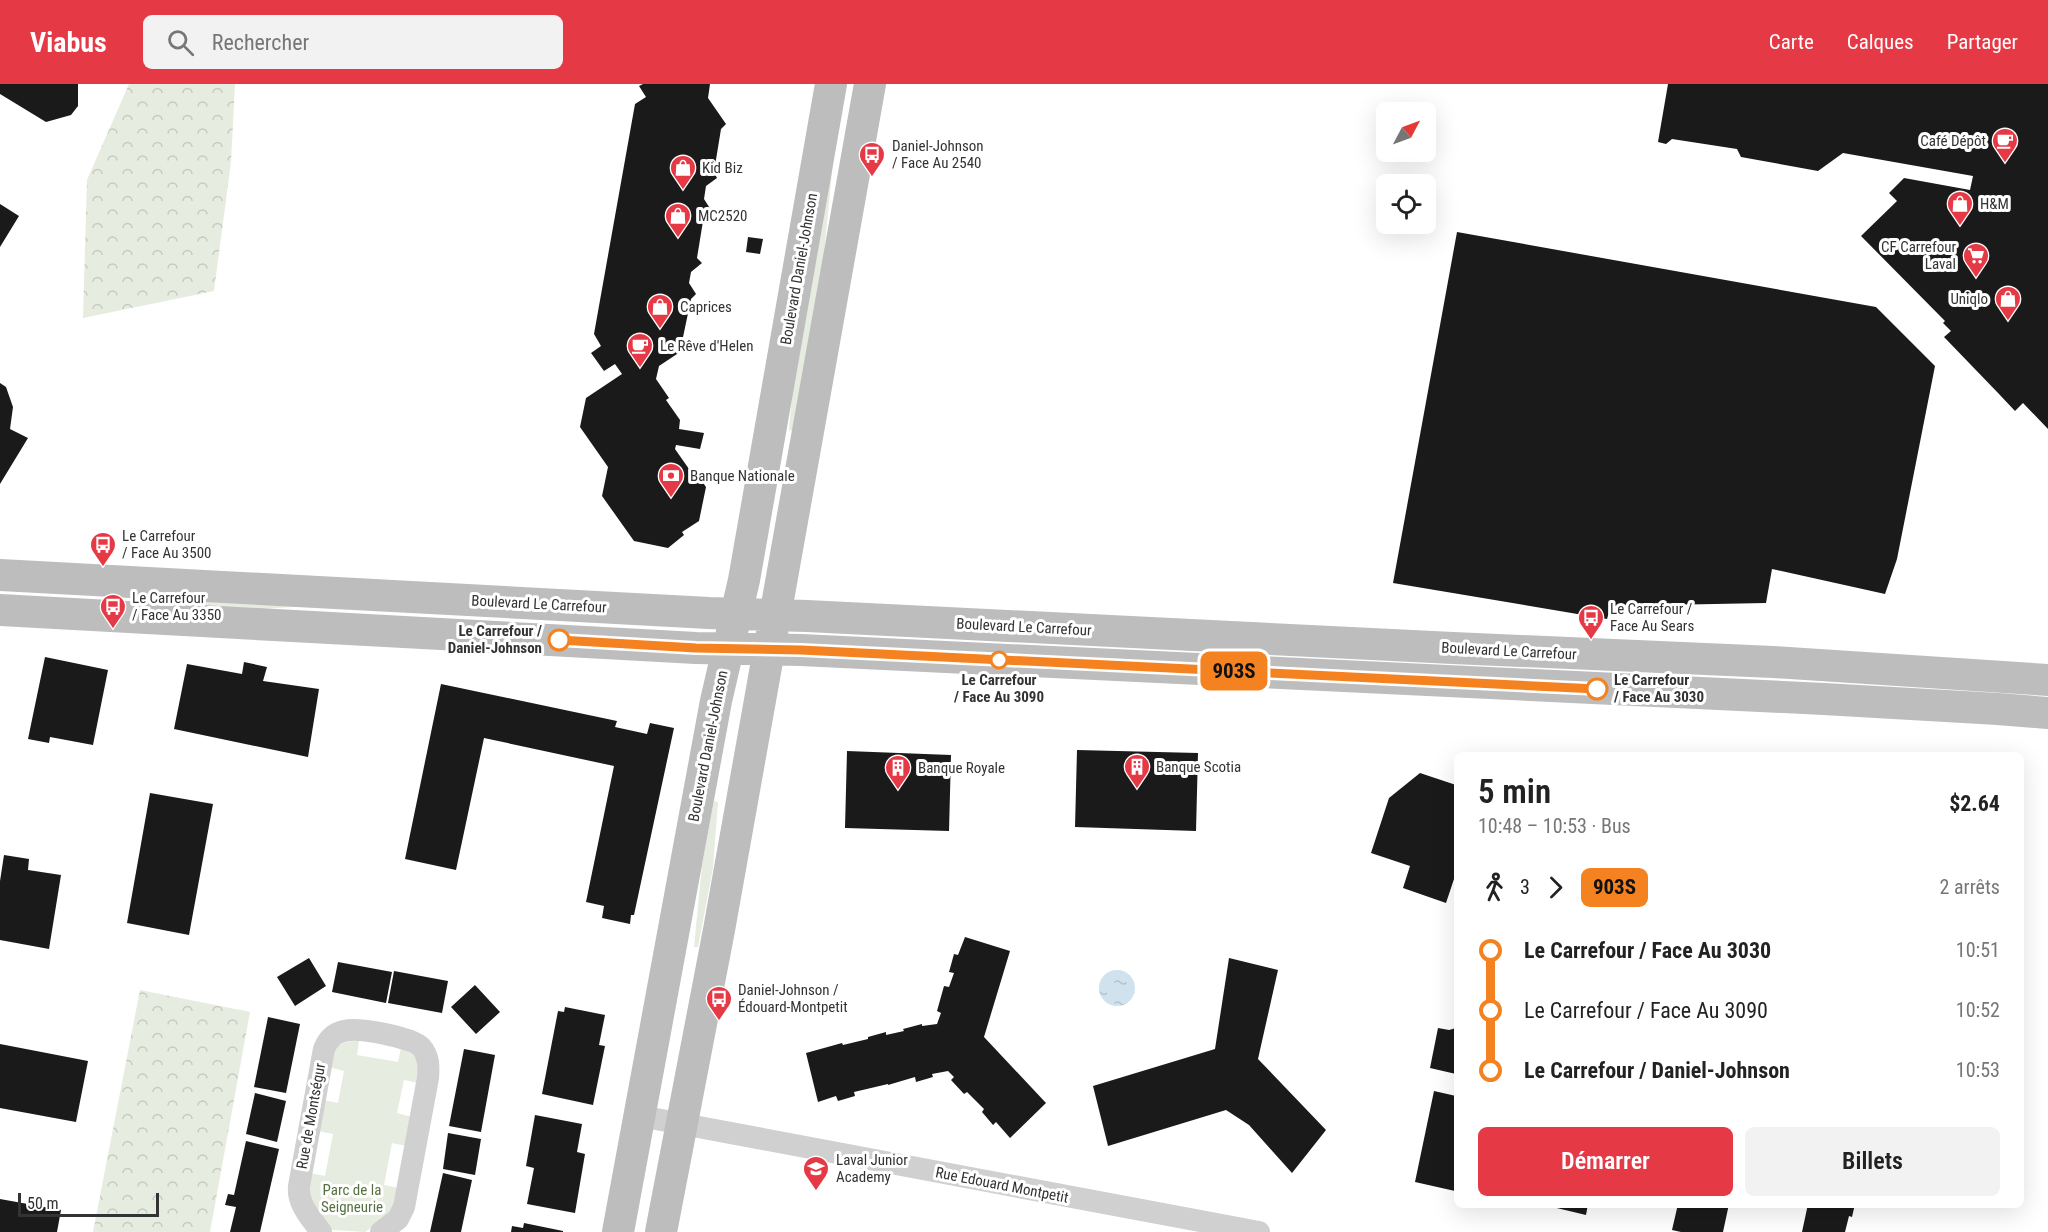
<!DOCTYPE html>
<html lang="fr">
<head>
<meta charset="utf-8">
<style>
	:root { --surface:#fff; --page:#f2f2f2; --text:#222; --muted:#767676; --accent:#e63946 }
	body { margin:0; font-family:"Roboto Condensed",sans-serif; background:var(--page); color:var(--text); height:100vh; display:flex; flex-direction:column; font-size:22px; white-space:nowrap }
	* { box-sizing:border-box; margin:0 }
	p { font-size:20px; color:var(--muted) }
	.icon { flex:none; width:33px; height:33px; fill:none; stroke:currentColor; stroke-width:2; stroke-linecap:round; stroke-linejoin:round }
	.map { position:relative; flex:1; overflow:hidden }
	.sheet { position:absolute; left:1454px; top:668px; width:570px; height:456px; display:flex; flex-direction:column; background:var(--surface); border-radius:9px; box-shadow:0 6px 24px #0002 }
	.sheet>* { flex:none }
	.badge { padding:0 12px; border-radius:9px; font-size:21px; line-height:39px }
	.needle { width:39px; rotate:49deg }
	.tools { position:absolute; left:1376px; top:18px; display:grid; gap:12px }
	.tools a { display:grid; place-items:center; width:60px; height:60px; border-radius:9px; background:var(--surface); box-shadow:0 6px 24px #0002; font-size:30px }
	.scale { position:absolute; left:18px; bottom:15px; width:141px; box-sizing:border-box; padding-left:6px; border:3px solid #333; border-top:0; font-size:16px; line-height:21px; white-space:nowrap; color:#333; -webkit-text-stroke:4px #fff; paint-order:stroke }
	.map>.badge { position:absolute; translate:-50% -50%; box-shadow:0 0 0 3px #fff }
	.legs { display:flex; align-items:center; gap:9px; height:66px; padding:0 24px; font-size:20px }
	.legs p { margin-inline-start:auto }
	.summary { display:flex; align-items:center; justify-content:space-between; height:102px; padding:0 24px }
	h1 { font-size:33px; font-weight:600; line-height:45px }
	.cta { display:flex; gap:12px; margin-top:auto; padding:12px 24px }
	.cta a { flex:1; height:69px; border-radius:9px; background:var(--accent); color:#fff; font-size:24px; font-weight:600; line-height:69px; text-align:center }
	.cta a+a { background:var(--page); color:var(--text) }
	ul { padding:0 24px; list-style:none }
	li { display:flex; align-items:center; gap:21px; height:60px; font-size:22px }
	li i { display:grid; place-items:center; width:9px; height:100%; margin:0 8px; background:currentColor }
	li i::after { content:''; width:15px; height:15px; margin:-8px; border:4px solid; border-radius:50%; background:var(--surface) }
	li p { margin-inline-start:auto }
	li:first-child i { background:linear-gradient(#0000 50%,currentColor 0) }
	li:last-child i { background:linear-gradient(currentColor 50%,#0000 0) }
	header { display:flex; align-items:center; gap:36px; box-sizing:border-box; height:84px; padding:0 30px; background:var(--accent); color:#fff }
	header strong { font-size:28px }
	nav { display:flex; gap:33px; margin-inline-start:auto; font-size:21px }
	.search { width:420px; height:54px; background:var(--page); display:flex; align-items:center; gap:15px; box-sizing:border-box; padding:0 21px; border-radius:9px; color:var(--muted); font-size:22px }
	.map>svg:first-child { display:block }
	.green { fill:#e6ecdf }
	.forest { fill:url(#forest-crowns) }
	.water { fill:url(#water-ripples) }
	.building { fill:#1a1a1a }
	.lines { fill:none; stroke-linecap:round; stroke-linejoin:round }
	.street { stroke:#d0d0d0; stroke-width:22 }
	.secondary { stroke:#bdbdbd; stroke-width:32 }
	.line-1-casing { stroke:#fff; stroke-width:14 }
	.line-1 { stroke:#f58220; stroke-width:9 }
	.stop-1-dot { fill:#fff; stroke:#f58220; stroke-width:3 }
	.labels { text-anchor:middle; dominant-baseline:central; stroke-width:6; stroke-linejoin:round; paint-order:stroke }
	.poi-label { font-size:15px; fill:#333; stroke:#fff; text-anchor:start }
	.street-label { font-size:15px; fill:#333; stroke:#fff }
	.stop-label { font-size:15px; font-weight:bold; fill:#333; stroke:#fff; text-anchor:end }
	.park-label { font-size:15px; fill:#56703f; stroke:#fff }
</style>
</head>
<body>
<header>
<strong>Viabus</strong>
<div class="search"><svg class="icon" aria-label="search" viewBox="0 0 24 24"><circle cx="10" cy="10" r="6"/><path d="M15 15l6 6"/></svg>Rechercher</div>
<nav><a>Carte</a><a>Calques</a><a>Partager</a></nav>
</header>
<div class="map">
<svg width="2048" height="1148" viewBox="0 0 2048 1148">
	<defs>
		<pattern id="forest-crowns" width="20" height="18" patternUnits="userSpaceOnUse" patternTransform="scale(1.5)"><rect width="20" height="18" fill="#e6ecdf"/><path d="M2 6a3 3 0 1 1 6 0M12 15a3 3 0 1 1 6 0" fill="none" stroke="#c6cbc0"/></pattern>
		<pattern id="water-ripples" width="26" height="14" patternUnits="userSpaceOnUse" patternTransform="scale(1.5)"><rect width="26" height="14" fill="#cfe2ee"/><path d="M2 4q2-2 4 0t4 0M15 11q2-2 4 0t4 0" fill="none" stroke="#b2c2cd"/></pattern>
	</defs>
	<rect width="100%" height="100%" fill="#fff"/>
	<!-- green -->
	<path class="green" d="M833,78L824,170L793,347L789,346L795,273Z
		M217,515L310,522L224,527L131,520Z
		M714,717L718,718L713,784L698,863H694L702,781Z
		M359,956L357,971L398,978L401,964C420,973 420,979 418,999L404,996L397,1029L412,1033L407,1062L392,1059L384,1101L399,1104L394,1127L365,1148L333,1146L327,1142L309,1116L310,1089L325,1092L333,1050L318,1047L323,1016L338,1019L344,987L329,983C334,963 338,958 359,956Z"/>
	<!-- forest -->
	<path class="forest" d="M129,0H235L231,78L214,207L83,234L87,96Z
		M140,906L250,928L210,1148H93Z"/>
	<!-- water -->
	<path class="water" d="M1099 904a18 18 0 1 1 36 0a18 18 0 1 1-36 0Z"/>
	<!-- building -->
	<path class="building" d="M0,0H78V22L71,31L46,38L0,10Z
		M643,0H710L708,14L726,40L721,45L714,88L717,94L706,102L704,115L711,126L704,131L697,174L702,179L691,188L689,199L696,210L691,215L682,258L686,264L659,282L656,295L669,314L666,316L680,336L679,345L704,349L700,365L676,361L675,365L689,385L692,383L706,403L699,437L682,448L684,451L668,464L634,457L602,412L608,383L580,343L586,314L622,290L615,280L604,287L591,269L601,262L594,250L635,20L646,13L639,2Z
		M1668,0H2048V345L2023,319L2015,327L1999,310L1944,253L1951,247L1943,239L1945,237L1861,152L1897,117L1889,109L1904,94L1970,106L1973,92L1843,69L1818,87L1741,73L1737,65L1672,55L1666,60L1658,58Z
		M0,120L19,132L0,163Z
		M1457,148L1876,223L1935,282L1897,475L1885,510L1772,485L1766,519L1611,522L1607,535L1393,499Z
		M748,153L763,155L760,170L746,168Z
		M0,299L6,303L13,323L10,345L28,354L0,400Z
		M45,573L108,586L93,661L50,653L49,659L28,655Z
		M244,578L267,583L263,597L319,605L308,673L174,645L187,580L242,590Z
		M441,600L617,637L615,643L647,650L650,639L674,644L634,831H631L630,840L602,834L604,822L586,818L614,682L484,654L456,786L405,775Z
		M1077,666L1198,669L1196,747L1075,743Z
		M847,667L951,671L949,747L845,744Z
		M1420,689L1456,701V789L1446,819L1403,804L1410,782L1371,769L1389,714Z
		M150,709L213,720L189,851L127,839Z
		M4,771L29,775L28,786L61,791L49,865L0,856V797Z
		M965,853L1010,867L984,953L1046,1019L1010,1054L996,1038L993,1041L982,1028L984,1025L967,1008L964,1010L951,996L954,993L948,987L932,990L933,993L916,998L915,993L888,1001V1000L854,1008L855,1012L838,1017L836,1012L818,1018L806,969L842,959L843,961L868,955V953L886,948V951L904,947L903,945L922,940V942L937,940L941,929L937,927L944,902L949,903L954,889L949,888L954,870L958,871Z
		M309,874L326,902L295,922L277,893Z
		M1229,874L1278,886L1258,975L1326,1046L1292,1089L1249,1041L1226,1026L1108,1062L1093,1002L1215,965Z
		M338,878L392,888L386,919L332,908Z
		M394,887L448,897L442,929L388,919Z
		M475,901L500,928L476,950L451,923Z
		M565,923L605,931L599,961L605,962L593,1021L542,1010L558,927L564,928Z
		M268,933L300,940L286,1009L254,1003Z
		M1438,944L1449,946L1456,944V990L1430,984Z
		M0,960L88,977L76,1038L0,1024Z
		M464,965L495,971L481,1048L449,1042Z
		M1434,1007L1456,1012V1098L1455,1107L1415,1098Z
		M255,1009L286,1017L277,1058L246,1050Z
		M535,1031L582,1040L577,1068L585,1070L575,1129L527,1120L534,1084L526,1082Z
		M448,1049L481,1055L475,1091L443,1085Z
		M246,1057L279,1065L260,1148H230L236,1123L225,1121L228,1110L234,1111Z
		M443,1089L472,1096L461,1148H430Z
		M0,1115L61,1126L57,1148H0Z
		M1540,1120H1588L1586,1131Z
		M1678,1120H1729L1723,1148H1681L1672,1146Z
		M1808,1120H1855L1852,1133L1849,1132L1845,1148H1802Z
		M524,1139L563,1147V1148H511L512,1142L523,1144Z"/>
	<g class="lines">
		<!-- street -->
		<path class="street" d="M640,1032L1259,1148
			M321,1148C311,1134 297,1120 299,1102L324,965C328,955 334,949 344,947C358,943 411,953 421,963C429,972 429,982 428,994L404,1123L398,1135L381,1148"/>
		<!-- secondary -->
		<path class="secondary" d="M0,491L709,529L807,532L1453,564L1773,578L2048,596
			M0,526L696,564L801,566L1824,615L1998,625L2048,629
			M618,1148L716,617L744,496L831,0
			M661,1148L719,846L870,0"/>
	</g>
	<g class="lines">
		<defs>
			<path id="line-1" d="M559,556L696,564L801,566L1597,605"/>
		</defs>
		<!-- line-1 casing -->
		<use href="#line-1" class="line-1-casing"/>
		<!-- line-1 -->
		<use href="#line-1" class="line-1"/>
	</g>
	<!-- icons -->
	<defs>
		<symbol id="cafe-pin" viewBox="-11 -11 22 30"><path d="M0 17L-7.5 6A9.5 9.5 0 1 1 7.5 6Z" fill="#e63946" stroke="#fff"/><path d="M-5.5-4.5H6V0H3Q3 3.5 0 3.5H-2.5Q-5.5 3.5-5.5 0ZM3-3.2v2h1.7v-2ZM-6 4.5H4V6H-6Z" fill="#fff"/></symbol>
		<symbol id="bus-pin" viewBox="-11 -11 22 30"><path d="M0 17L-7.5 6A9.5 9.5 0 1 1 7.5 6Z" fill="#e63946" stroke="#fff"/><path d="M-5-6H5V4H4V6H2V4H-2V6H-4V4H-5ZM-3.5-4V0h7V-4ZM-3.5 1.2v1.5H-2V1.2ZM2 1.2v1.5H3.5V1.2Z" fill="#fff"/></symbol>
		<symbol id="shop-pin" viewBox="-11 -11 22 30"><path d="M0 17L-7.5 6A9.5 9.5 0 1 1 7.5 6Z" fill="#e63946" stroke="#fff"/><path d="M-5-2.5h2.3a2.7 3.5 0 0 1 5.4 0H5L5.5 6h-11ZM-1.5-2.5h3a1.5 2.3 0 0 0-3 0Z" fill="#fff"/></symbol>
		<symbol id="supermarket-pin" viewBox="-11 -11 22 30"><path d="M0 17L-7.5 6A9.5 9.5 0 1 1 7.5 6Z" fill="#e63946" stroke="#fff"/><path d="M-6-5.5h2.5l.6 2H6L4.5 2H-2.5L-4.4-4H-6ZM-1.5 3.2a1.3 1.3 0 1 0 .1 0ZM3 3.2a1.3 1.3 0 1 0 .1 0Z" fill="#fff"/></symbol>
		<symbol id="bank-pin" viewBox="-11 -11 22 30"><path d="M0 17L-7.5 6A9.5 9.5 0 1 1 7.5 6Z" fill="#e63946" stroke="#fff"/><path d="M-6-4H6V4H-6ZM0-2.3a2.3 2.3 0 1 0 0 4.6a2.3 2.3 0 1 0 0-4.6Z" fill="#fff"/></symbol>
		<symbol id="building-pin" viewBox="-11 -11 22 30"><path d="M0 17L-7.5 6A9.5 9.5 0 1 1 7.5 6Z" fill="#e63946" stroke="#fff"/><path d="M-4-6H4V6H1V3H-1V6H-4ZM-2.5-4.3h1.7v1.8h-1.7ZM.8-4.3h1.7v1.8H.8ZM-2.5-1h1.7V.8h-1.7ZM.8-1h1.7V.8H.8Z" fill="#fff"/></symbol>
		<symbol id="school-pin" viewBox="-11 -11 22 30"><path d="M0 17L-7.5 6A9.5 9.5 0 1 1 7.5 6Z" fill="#e63946" stroke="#fff"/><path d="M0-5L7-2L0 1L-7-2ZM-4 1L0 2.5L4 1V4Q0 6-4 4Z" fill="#fff"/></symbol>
	</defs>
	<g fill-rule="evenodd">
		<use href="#cafe-pin" x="1990" y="42" width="30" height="40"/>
		<use href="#bus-pin" x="857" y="56" width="30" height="40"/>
		<use href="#shop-pin" x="668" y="69" width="30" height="40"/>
		<use href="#shop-pin" x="1945" y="105" width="30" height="40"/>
		<use href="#shop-pin" x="663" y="117" width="30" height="40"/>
		<use href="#supermarket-pin" x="1961" y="157" width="30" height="40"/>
		<use href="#shop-pin" x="1993" y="200" width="30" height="40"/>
		<use href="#shop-pin" x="645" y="208" width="30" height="40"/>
		<use href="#cafe-pin" x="625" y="247" width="30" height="40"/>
		<use href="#bank-pin" x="656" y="377" width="30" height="40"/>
		<use href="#bus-pin" x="88" y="446" width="30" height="40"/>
		<use href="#bus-pin" x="98" y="508" width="30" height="40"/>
		<use href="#bus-pin" x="1576" y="519" width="30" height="40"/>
		<use href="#building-pin" x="1122" y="668" width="30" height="40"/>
		<use href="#building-pin" x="883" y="669" width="30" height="40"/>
		<use href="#bus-pin" x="704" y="900" width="30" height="40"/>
		<use href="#school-pin" x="801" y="1070" width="30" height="40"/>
	</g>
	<!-- markers -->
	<g class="stop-1-dot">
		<circle cx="559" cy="556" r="10"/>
		<circle cx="999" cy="576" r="8"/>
		<circle cx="1597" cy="605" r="10"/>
	</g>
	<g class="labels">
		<!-- poi labels -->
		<g class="poi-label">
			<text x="1986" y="57" text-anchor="end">Café Dépôt</text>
			<text x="892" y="62">Daniel-Johnson<tspan x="892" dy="17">/ Face Au 2540</tspan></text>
			<text x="702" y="84">Kid Biz</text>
			<text x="1980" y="120">H&amp;M</text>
			<text x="698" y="132">MC2520</text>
			<text x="1956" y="163" text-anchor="end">CF Carrefour<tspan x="1956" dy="17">Laval</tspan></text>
			<text x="1988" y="215" text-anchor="end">Uniqlo</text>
			<text x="680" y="223">Caprices</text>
			<text x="660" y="262">Le Rêve d'Helen</text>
			<text x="690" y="392">Banque Nationale</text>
			<text x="122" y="452">Le Carrefour<tspan x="122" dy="17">/ Face Au 3500</tspan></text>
			<text x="132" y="514">Le Carrefour<tspan x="132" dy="17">/ Face Au 3350</tspan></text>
			<text x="1610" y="525">Le Carrefour /<tspan x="1610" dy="17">Face Au Sears</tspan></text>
			<text x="1156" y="683">Banque Scotia</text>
			<text x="918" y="684">Banque Royale</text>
			<text x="738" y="906">Daniel-Johnson /<tspan x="738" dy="17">Édouard-Montpetit</tspan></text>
			<text x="836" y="1076">Laval Junior<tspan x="836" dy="17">Academy</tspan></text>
		</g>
		<!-- street labels -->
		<g class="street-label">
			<text transform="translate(799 185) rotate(-80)">Boulevard Daniel-Johnson</text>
			<text transform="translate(539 520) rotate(3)">Boulevard Le Carrefour</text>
			<text transform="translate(1024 543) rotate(3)">Boulevard Le Carrefour</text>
			<text transform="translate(1509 567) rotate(3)">Boulevard Le Carrefour</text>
			<text transform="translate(708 662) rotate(-79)">Boulevard Daniel-Johnson</text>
			<text transform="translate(311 1032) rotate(-80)">Rue de Montségur</text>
			<text transform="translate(1002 1101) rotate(11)">Rue Edouard Montpetit</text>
		</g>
		<!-- stop labels -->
		<g class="stop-label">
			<text x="542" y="547">Le Carrefour /<tspan x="542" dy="17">Daniel-Johnson</tspan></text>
			<text x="999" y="596" text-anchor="middle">Le Carrefour<tspan x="999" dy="17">/ Face Au 3090</tspan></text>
			<text x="1614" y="596" text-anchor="start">Le Carrefour<tspan x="1614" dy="17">/ Face Au 3030</tspan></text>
		</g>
		<!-- park labels -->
		<g class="park-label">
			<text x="352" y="1106">Parc de la<tspan x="352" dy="17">Seigneurie</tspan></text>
		</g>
	</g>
</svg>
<div class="tools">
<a><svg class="needle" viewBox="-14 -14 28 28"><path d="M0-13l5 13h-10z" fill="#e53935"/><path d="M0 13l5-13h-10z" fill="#767676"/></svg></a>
<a><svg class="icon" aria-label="locate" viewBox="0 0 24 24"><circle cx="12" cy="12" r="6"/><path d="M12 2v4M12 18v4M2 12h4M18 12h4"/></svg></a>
</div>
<div class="scale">50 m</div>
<b class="badge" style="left:1234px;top:587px;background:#f58220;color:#111">903S</b>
<section class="sheet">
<div class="summary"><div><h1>5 min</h1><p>10:48 – 10:53 · Bus</p></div><b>$2.64</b></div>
<div class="legs"><svg class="icon" aria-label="walk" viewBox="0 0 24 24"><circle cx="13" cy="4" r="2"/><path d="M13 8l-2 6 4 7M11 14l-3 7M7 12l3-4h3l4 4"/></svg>3<svg class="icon" aria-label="forward" viewBox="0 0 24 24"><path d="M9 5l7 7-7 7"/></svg><b class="badge" style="background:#f58220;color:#111">903S</b><p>2 arrêts</p></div>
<ul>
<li><i style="color:#f58220"></i><b>Le Carrefour / Face Au 3030</b><p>10:51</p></li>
<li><i style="color:#f58220"></i><span>Le Carrefour / Face Au 3090</span><p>10:52</p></li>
<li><i style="color:#f58220"></i><b>Le Carrefour / Daniel-Johnson</b><p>10:53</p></li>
</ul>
<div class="cta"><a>Démarrer</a><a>Billets</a></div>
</section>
</div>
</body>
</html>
